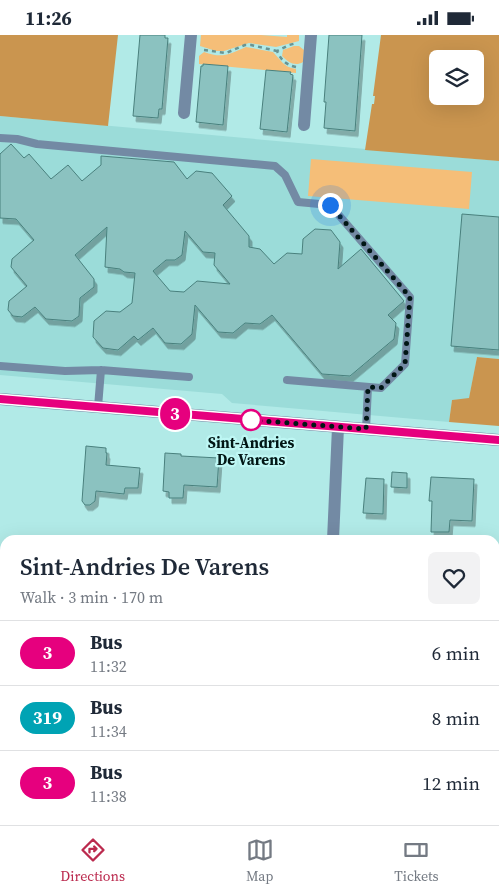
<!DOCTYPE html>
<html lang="en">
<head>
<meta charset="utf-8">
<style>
	:root { --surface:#fff; --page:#f2f2f3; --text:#1f2937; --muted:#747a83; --line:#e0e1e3; --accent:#bb2a4e }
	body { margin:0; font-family:"Source Serif 4",serif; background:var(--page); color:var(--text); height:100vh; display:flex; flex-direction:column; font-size:19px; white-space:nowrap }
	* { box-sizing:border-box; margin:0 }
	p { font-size:16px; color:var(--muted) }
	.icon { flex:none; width:28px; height:28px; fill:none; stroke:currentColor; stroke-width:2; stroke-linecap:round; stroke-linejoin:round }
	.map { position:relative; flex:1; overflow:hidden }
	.details { position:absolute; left:0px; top:500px; width:500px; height:290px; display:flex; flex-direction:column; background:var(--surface); border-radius:15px 15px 0 0; box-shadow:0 5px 20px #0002 }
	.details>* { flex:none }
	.badge { padding:0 10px; border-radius:16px; font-size:18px; line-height:32px }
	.buttons { position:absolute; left:429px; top:15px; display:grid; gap:10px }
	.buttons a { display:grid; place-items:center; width:55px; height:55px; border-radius:8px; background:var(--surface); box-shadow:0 5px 20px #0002; font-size:25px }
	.you { position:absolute; width:25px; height:25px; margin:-12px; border:4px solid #fff; border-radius:50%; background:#1a73e8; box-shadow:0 0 0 8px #1a73e833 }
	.map>.badge { position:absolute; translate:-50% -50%; box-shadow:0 0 0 2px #fff }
	.round { display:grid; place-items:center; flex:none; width:52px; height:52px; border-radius:8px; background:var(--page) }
	.summary { display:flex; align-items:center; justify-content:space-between; height:85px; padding:0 20px }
	h1 { font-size:24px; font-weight:600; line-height:38px }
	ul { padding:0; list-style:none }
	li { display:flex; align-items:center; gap:15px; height:65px; padding:0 20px; border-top:1px solid var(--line) }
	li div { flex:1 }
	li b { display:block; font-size:19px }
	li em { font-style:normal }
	li .badge { min-width:55px; font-weight:700; text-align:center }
	.status { display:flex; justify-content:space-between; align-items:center; height:35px; padding:0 25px; background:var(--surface); direction:ltr }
	.status svg { height:14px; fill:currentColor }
	.dock { display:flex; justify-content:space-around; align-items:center; height:70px; border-top:1px solid var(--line); background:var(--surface); font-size:14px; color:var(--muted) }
	.dock a { display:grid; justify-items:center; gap:2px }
	.dock .selected { color:var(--accent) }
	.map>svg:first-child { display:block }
	.built { fill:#9bdcd9 }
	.green { fill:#f5be78 }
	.forest { fill:#ca954f; fill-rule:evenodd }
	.building { fill:#8bc2c0; stroke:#49807d; fill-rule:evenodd; filter:url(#shadow) }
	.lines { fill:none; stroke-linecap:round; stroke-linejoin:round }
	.path { stroke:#699492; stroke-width:2.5; stroke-dasharray:4 4; stroke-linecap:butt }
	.service { stroke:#738aa4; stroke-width:8 }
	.minor { stroke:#738aa4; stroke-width:12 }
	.line-casing { stroke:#fff; stroke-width:11 }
	.line { stroke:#e6007e; stroke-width:8 }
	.walk { stroke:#011615; stroke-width:5; stroke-dasharray:0 9 }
	.stop-dot { fill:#fff; stroke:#e6007e; stroke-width:2.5 }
	.labels { text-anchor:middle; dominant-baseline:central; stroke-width:4.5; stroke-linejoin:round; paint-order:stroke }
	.stop-label { font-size:15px; font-weight:bold; fill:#011615; stroke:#bef7f4 }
</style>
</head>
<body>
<div class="status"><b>11:26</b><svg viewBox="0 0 49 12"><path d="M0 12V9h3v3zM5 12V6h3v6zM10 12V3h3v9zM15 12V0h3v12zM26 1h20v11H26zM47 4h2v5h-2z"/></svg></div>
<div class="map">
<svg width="499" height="790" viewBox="0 0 499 790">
	<defs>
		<filter id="shadow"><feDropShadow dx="3" dy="5.5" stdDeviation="0" flood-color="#0004"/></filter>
	</defs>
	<rect width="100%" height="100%" fill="#b1eae7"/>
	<!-- built -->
	<path class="built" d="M0,81L499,126V324L477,322L469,364L452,365L449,387L232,368L222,359L0,340Z"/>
	<!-- green -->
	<path class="green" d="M201,0H261L287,2V0H299V6L276,12L249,8L224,16H216L200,11Z
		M294,11H299L304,15L303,27C295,32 288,27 282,21L283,15Z
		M246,12L273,17C281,25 283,32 296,34V38L199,29V21L204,17C223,24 229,19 246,12Z
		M311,124L472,137L469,174L308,161Z"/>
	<!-- forest -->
	<path class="forest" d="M0,0H118L108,91L0,81Z
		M381,0H499V126L365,115L372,69H374L375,61H373ZM438,24H475V61H438Z
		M477,322L499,324V391L449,387L452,365L469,363Z
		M119,785H202V790H119Z"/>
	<!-- building -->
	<path class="building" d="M140,0H165V3H168L162,74H159L158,83L133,81Z
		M329,0H362L355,96L324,93L326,67H324Z
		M203,29L228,31L223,90L196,87L201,31H203Z
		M266,35L291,37L290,39L293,40L287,97L260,94Z
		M11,109L24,123L29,119L51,144L68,130L82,146L101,130V121L174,127L187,144L196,136L212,138L232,161L223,170L249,201V212L260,214L274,229L287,218L302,219L303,204L315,194L331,195L340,207L338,234L361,214L404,266L388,280L396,288L394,304L350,341L322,339L272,280L260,289L245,288L233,298L218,297L195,270L192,299L181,309L165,308L153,293L138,305L134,301L118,315L103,313L93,302L94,286L106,276L120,277L132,268L135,238L124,237L120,234L105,232L107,192L75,220L94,244V252L80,263L79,281L72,286L46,284L35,272L22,282L13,281L8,275L9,266L27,251L11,232L12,224L34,205L16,184L0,183V119ZM185,196L203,217L215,218L214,230L230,249L197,246L184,257L170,256L153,236L166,225H175L182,220Z
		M462,179L499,182V315L451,311Z
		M86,411L106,413V418H107L106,430L140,433L138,453H125L124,459L96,456L95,466L90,470H85L82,466Z
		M165,418L181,419V421L219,423L217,452L184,450L183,463H169V457L163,456Z
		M392,437L407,438V453L391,452Z
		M431,442L474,444L472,486L450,485L449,497H431L432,466H429Z
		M366,443L384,444L383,479L363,478Z"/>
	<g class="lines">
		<!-- path -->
		<path class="path" d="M204,15L226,18L245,10H251L277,16
			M296,32C286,30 281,25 277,16L289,10L297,8
			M495,667L499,668
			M0,690H5
			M206,790L207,785"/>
		<!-- service -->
		<path class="service" d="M0,103L17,104L37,109L275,131L285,140L298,167L330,170L410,262L405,329L381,353L287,345
			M0,331L65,336L101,335L189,342
			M98,372L101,335
			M366,394L368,352"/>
		<!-- minor -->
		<path class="minor" d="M184,78L191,0
			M304,90L311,0
			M0,364L499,405
			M333,505L338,392
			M108,790V785
			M319,790V785"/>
	</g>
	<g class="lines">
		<defs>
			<path id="line" d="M0,364L499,405"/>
		</defs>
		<!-- line casing -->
		<use href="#line" class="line-casing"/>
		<!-- line -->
		<use href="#line" class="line"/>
		<!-- walk -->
		<path class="walk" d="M251,385L366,394L368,352L381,353L405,329L410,262L330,170"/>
	</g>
	<!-- markers -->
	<circle class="stop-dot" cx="251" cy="385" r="10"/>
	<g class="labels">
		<!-- stop labels -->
		<g class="stop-label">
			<text x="251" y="407">Sint-Andries<tspan x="251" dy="17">De Varens</tspan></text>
		</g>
	</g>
</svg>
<div class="buttons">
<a><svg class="icon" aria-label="layers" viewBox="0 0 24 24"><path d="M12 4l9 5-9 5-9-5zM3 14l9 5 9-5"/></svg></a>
</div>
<div class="you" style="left:330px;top:170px"></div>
<b class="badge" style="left:175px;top:379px;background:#e6007e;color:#fff">3</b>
<section class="details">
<div class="summary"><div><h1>Sint-Andries De Varens</h1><p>Walk · 3 min · 170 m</p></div><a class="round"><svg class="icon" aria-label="heart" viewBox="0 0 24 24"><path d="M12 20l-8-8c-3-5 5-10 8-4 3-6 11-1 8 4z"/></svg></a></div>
<ul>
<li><span class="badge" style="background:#e6007e;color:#fff">3</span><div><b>Bus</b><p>11:32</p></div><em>6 min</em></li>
<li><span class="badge" style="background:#00a3b4;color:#fff">319</span><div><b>Bus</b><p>11:34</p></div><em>8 min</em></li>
<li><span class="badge" style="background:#e6007e;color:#fff">3</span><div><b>Bus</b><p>11:38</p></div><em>12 min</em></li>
</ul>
</section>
</div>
<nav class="dock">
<a class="selected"><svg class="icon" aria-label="directions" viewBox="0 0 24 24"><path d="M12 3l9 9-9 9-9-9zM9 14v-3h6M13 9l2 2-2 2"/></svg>Directions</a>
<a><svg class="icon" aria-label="map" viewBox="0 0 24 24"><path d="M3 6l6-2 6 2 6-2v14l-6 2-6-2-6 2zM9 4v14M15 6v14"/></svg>Map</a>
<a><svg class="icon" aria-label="tickets" viewBox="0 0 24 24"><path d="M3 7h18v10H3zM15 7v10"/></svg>Tickets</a>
</nav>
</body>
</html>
